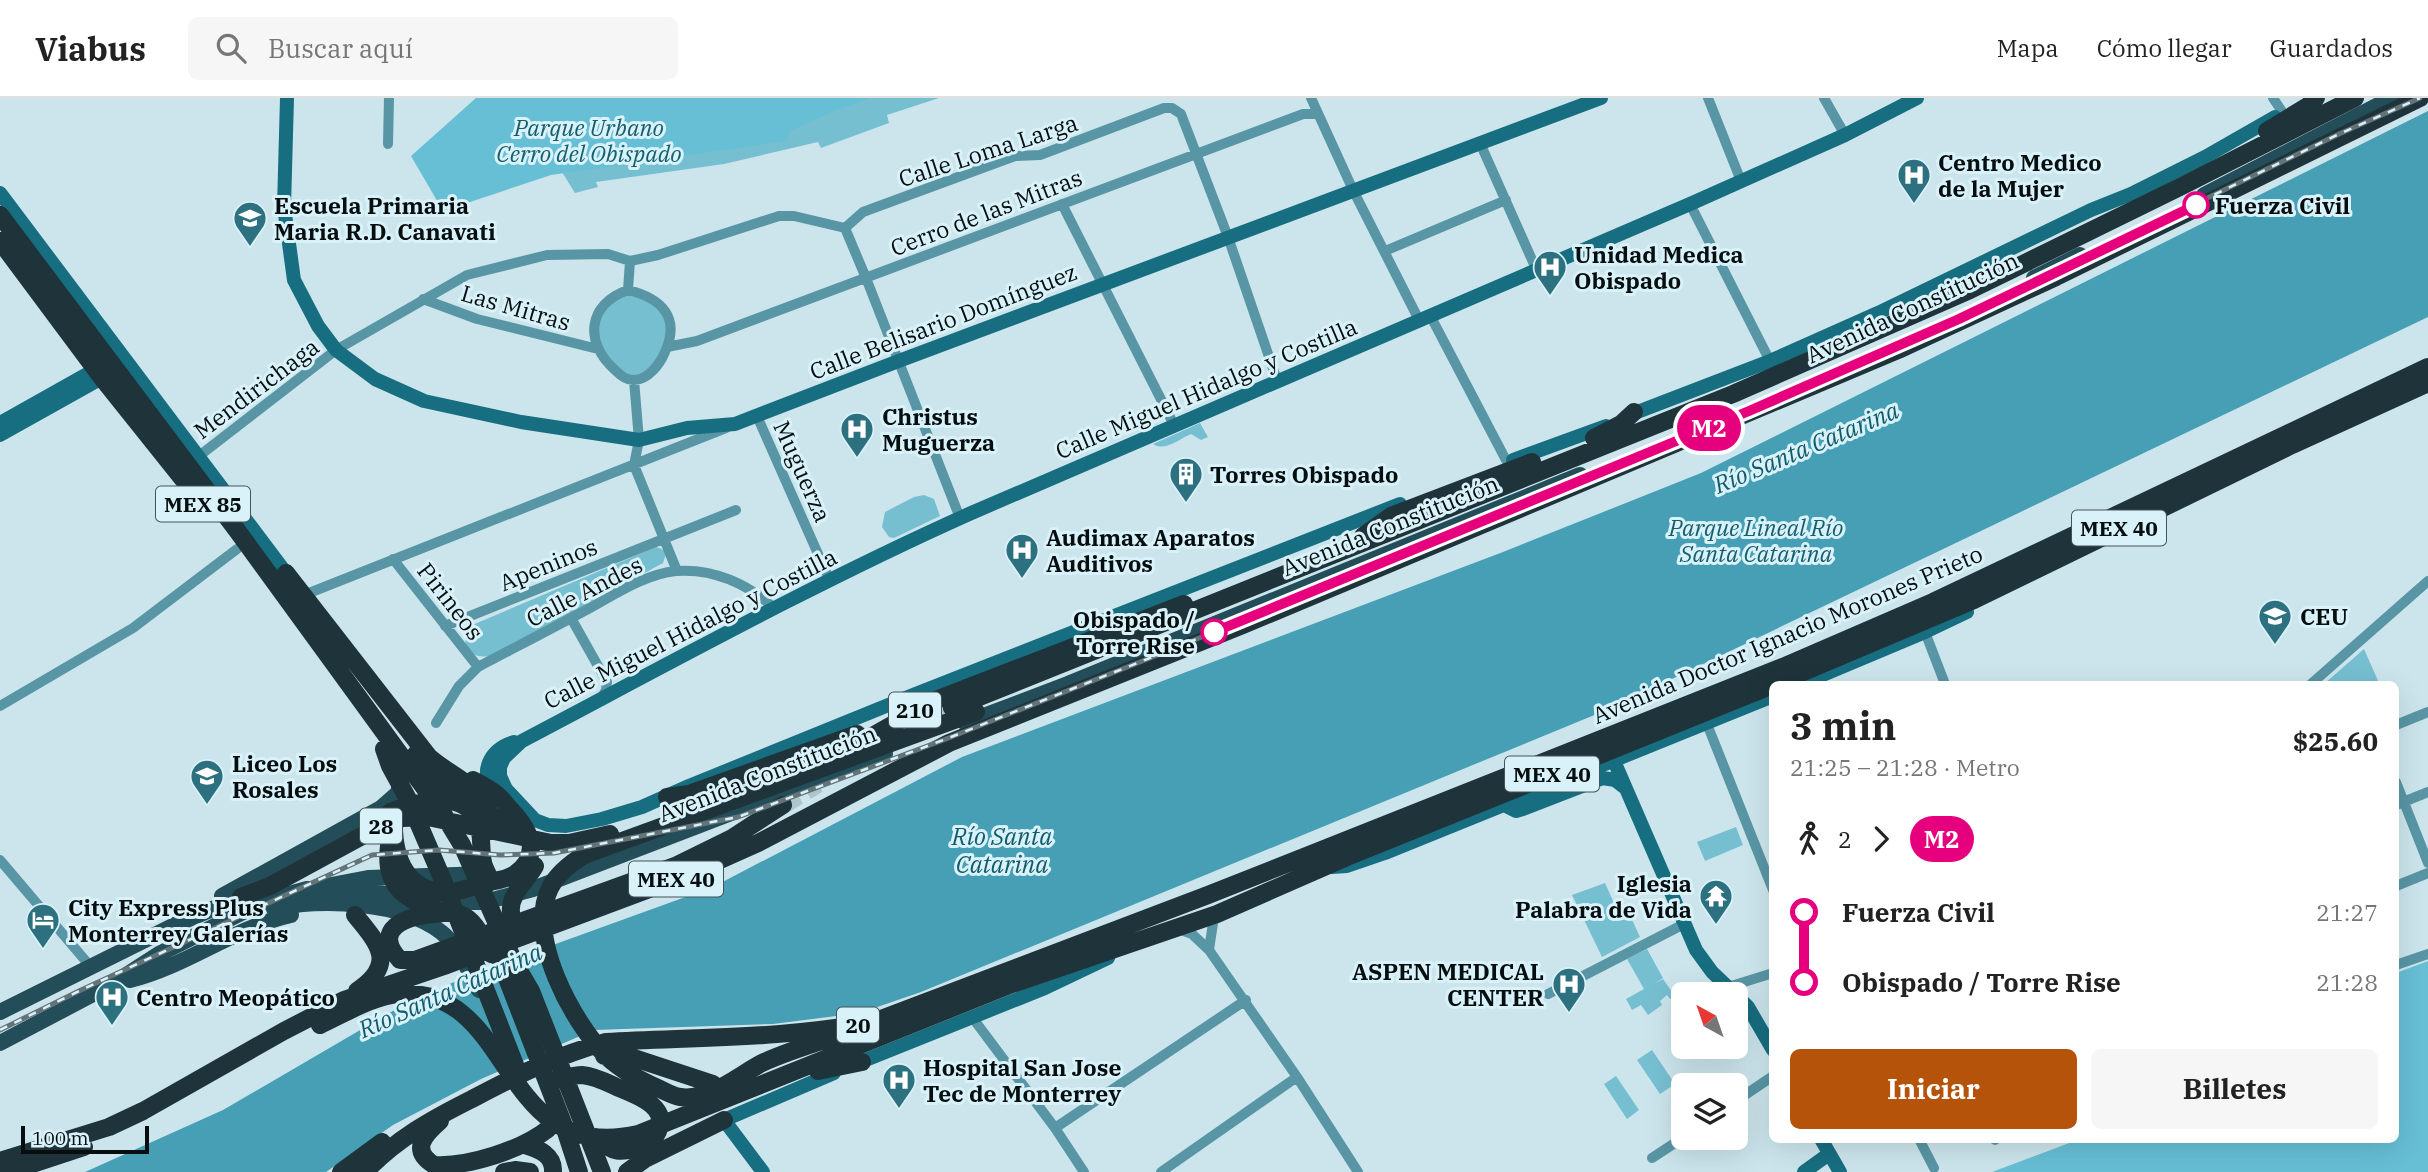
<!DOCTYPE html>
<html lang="es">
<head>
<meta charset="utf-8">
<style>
	:root { --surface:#fff; --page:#f6f6f6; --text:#222; --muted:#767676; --line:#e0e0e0; --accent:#b45309 }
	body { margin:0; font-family:"IBM Plex Serif",serif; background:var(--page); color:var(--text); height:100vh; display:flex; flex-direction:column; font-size:26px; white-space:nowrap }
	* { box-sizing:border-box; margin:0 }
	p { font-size:23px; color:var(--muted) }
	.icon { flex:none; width:38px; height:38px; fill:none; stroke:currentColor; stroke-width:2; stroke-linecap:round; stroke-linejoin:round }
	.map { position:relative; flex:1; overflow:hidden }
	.side { position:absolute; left:1769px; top:583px; width:630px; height:462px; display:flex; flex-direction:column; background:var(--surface); border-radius:10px; box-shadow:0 7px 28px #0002 }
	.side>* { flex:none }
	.badge { padding:0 14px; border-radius:23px; font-size:24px; line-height:46px }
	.needle { width:46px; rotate:320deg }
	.controls { position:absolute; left:1671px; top:884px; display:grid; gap:14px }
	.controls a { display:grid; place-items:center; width:77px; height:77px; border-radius:10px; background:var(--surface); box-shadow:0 7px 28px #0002; font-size:35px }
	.scale { position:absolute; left:21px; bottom:18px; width:128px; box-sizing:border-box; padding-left:7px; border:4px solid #060e10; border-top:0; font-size:19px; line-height:24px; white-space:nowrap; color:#060e10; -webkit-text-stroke:5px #d9f2f9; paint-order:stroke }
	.map>.badge { position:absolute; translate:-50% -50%; box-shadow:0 0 0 4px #fff }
	.legs { display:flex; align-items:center; gap:10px; height:77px; padding:0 21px; font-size:23px }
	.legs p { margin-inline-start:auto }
	.summary { display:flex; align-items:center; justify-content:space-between; height:119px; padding:0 21px }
	h1 { font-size:38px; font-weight:700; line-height:52px }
	.button { display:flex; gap:14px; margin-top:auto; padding:14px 21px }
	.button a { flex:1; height:80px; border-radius:10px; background:var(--accent); color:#fff; font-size:28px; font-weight:700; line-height:80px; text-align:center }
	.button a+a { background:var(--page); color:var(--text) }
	ul { padding:0 21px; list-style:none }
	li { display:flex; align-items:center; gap:24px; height:70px; font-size:26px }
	li i { display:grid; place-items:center; width:10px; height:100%; margin:0 9px; background:currentColor }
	li i::after { content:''; width:18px; height:18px; margin:-9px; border:5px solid; border-radius:50%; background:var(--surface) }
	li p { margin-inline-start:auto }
	li:first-child i { background:linear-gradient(#0000 50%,currentColor 0) }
	li:last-child i { background:linear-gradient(currentColor 50%,#0000 0) }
	header { display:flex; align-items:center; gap:42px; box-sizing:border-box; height:98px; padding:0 35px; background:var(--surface); border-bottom:2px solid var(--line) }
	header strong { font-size:33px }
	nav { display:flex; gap:38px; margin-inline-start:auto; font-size:24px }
	.search { width:490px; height:63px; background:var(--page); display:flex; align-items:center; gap:18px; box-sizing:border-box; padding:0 24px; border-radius:10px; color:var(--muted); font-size:26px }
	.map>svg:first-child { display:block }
	.green { fill:#76bfd1 }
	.forest { fill:#67bfd5 }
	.water { fill:#469fb4 }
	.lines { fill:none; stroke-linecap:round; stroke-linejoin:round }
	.highway-tunnel { stroke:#aec5cb; stroke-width:18; stroke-dasharray:18 9; stroke-linecap:butt }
	.street { stroke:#5996a5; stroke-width:10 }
	.secondary { stroke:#186e81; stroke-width:14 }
	.primary { stroke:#234e59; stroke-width:16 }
	.highway { stroke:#1e343a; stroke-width:18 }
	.rail-casing { stroke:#637377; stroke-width:5 }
	.rail { stroke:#d9f2f9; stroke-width:2.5; stroke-dasharray:8; stroke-linecap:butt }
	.line-1-casing { stroke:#fff; stroke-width:16 }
	.line-1 { stroke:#e6007e; stroke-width:10 }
	.stop-1-dot { fill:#fff; stroke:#e6007e; stroke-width:3.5 }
	.labels { text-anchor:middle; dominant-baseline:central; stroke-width:6; stroke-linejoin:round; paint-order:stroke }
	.shield { fill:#d9f2f9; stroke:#455256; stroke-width:2 }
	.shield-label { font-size:21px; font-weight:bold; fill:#060e10 }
	.park-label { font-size:23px; font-style:italic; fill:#155e6d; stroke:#d9f2f9 }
	.street-label { font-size:23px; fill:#060e10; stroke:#d9f2f9 }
	.poi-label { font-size:23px; font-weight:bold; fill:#060e10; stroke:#d9f2f9; text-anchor:start }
	.stop-label { font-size:23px; font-weight:bold; fill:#060e10; stroke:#d9f2f9; text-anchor:start }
	.water-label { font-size:24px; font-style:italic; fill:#115b6b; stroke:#d9f2f9 }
</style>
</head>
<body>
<header>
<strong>Viabus</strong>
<div class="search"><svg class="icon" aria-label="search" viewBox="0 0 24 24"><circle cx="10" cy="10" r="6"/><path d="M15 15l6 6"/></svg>Buscar aquí</div>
<nav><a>Mapa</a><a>Cómo llegar</a><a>Guardados</a></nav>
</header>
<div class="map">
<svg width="2428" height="1074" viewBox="0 0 2428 1074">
	<rect width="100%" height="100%" fill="#cce5ec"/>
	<!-- green -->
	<path class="green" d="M502,0H939L887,17L889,25L821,50L818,44L724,66L596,84L598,89L575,95L562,74Z
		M618,196L650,199L671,227L661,263L634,282L607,265L595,224Z
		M1200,325L1208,339L1201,342L1191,336C1179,341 1165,354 1153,346Z
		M924,397L934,401L940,418L894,440L889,439L882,429L885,414L914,399Z
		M656,449L662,451L666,456L663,465L492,558C469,561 459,550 470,528Z
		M2364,551L2379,585L2324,586Z
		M1736,729L1743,747L1705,763L1697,744Z
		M1605,785L1619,816L1628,813L1640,839L1602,859L1572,797Z
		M1647,851L1663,880L1654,886L1663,881L1675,898L1670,901L1667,897L1660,903L1662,907L1648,917L1641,907L1632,912L1626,901L1644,891L1627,861Z
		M1652,952L1675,986L1660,996L1637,962Z
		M1616,978L1639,1012L1627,1021L1604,986Z"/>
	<!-- forest -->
	<path class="forest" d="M476,0H871L839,11L790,33L787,43L551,77L443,113L411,58Z
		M2428,863V1074H1992L2080,1041H2396V875Z"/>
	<!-- water -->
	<path class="water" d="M2428,13V219L1609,611L921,894L860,915L773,926L594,932L481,981L393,1027L326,1074H85L223,1012L398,910L467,878L713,789L962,659L1503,454L1701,375Z"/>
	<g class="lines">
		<!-- highway-tunnel -->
		<path class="highway-tunnel" d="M905,634L952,610
			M783,707L818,686"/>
		<!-- street -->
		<path class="street" d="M1311,0L1353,92L1420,224
			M1708,0L1741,83
			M1824,0L1845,37
			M2273,0L2283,15
			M1480,45L1537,173
			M388,46L389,0
			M1062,106L1175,329
			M1690,106L1770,263
			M845,130L863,114L1015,58L1040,57L1164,10H1172L1181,16L1228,139L1278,285
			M845,130L866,180L960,420
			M1385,153L1506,102
			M628,192C661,200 681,219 665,254C660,266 648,282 634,282C627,283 620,277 615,272C584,245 587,206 628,192Z
			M628,192L630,163
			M423,201L477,221L598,251
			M1431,219L1507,364
			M667,249L697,243L1303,16H1318
			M634,282L639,342L634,367L677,473
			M757,318L830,483
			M199,358L336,252L467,177L547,157L608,156L630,163L658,157L779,118H794L845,130
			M393,461L478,569
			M304,497L726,330
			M571,520L607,584L606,592L601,601
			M445,528L736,412
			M1925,534L1945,586
			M2311,586L2428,483
			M0,608L133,530L237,451
			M436,625L459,588L478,569C514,550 551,531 588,511C614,497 645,476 676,473C713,470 748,486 774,510
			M1707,626L1773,792
			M2396,627L2428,614
			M2396,684L2428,765
			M2396,707L2428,694
			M0,762L90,868
			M2396,788L2428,775
			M1178,831L1192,836L1209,852L1297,979L1358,1074
			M1209,852L1213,825L1217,816
			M2396,867L2428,856
			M1728,889L1773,875
			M1548,896L1684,826
			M972,919L1055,1030L1084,1074
			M1736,1003L1773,978
			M1055,1030L1246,902
			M1919,1041L1934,1070
			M1994,1041L1995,1042
			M1652,1060L1684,1039
			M1161,1074L1297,979"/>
		<!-- secondary -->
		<path class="secondary" d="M287,0L284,109L294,182L318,228L336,252L375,281L424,303L521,324L639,342L687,330L735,326L896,264L1601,0
			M0,95L286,475
			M1627,318L1770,263L1878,215L2091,112L2131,96L2205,59L2275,19
			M0,325L96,271
			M0,337L102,280
			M1513,362L1606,328
			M1400,406L913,597L689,688L642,709L602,721L566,728L548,727L535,722L506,691L500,678V669L504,660L522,643C670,565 817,484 969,416L1690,106L1845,37L1917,0
			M1801,586L1925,534L1967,514
			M1614,663L1696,852L1712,874L1735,896
			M495,695C478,674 490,651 514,644
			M1504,707L1516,713L1523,711L1603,680L1615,682L1624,689
			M1332,769L1347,768L1385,755L1773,598
			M1736,897L1748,909L1773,952
			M853,967L1045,890L1108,860
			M1821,1041L1840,1074
			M763,1074L724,1022L834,975
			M1804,1074L1829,1056"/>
		<!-- primary -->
		<path class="primary" d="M2204,97L2392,0
			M2034,180L2080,157
			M965,625L1068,586L1580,377
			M326,788L368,780L485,776
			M222,798L381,710L398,695L400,685
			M441,804H485L533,791L885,656
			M274,811C319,799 403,804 441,834C459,848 468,873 479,892
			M130,882C187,868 233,830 291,817
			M0,914L179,825L241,799
			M0,945L114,885L159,856L267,802L307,791L385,796L412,800"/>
		<!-- highway -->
		<path class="highway" d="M2267,33L2308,8L2316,0
			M0,117L239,435L442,714L462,747L514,864L531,893L602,1074
			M0,143L102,280L210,415
			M1594,340L1621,326L1634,314
			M1363,438L1391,418L1532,364
			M286,475L429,659C450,678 483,688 490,717
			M1775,586L1974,502L2292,347L2428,285
			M952,610L1733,296L1970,192L2182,88L2355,0
			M847,650L867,641L936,602L1184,506
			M384,651L390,668L408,701L442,780L519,977
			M416,656L448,692L512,729
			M667,699L689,696L857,636
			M390,714C414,704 460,691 476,720C483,732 480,751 483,764C484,771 489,777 491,784
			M394,733C396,768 412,797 452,794C463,793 474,788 484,785C493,783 507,782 515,776C543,756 529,731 511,712C506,707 502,700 496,696C490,691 481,686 473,682
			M389,748C384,786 403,802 437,812
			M241,799L270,788L384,726L403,720L428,719L551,745H569L610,736
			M355,817C379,846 397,866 357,893
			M515,837C514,830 511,822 511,814C509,796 527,783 535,768
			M491,839L563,1025L579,1074
			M491,856C483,843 477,823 462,817C454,813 443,815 435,816C406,818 371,831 400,862H415L675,768L732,740L783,707
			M320,927C344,916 373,898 399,896C517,888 496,1068 638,1036L1012,886L1217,816L1347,759L1773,587
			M837,938C812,946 786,954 762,965C737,978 710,1003 680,999C673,998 666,994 660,991C640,982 622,973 606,958C572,923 526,839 550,790C557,776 571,765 584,757L976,614
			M604,958L631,959L713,986
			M818,973L862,964
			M555,982C564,980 574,977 582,977C595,978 608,985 619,990C648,1002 677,1014 649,1047C624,1053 615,1059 596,1039
			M440,1023C424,1037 410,1052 434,1067C468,1069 521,1052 548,1031
			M525,1047C539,1051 554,1057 553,1074
			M0,1063L109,1029L143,1013L284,933L344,902L444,868L684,778L758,745L949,645L1243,527L1898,252L2056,179L2420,0
			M8,1074L84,1049
			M341,1074L382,1044
			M365,1074C396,1041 432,1021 472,1001C515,978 558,957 606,944C696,939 788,941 876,923L1208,797L1785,568L1933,504L2428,269
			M504,1074L515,1072L530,1074
			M627,1074L645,1061L724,1022"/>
		<defs>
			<path id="rail" d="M0,932L79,893L372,757L439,752L500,757L554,755L738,719L946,641L1160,556L1726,324L1959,221L2339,36L2420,0"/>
		</defs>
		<!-- rail casing -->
		<use href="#rail" class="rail-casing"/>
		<!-- rail -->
		<use href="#rail" class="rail"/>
	</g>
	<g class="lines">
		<defs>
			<path id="line-1" d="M1214,534L1749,313L1959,221L2196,107"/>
		</defs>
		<!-- line-1 casing -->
		<use href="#line-1" class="line-1-casing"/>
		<!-- line-1 -->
		<use href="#line-1" class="line-1"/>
	</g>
	<!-- icons -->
	<defs>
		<symbol id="hospital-pin" viewBox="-11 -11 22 30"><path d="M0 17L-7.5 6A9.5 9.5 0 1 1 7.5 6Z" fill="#2d7181" stroke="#d9f2f9"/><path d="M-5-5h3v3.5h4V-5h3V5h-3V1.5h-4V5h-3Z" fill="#fff"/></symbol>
		<symbol id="school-pin" viewBox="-11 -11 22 30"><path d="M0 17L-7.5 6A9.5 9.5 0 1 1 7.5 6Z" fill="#2d7181" stroke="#d9f2f9"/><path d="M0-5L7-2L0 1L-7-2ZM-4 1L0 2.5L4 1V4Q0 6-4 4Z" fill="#fff"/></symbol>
		<symbol id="building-pin" viewBox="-11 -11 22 30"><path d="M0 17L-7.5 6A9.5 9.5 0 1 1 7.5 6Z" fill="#2d7181" stroke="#d9f2f9"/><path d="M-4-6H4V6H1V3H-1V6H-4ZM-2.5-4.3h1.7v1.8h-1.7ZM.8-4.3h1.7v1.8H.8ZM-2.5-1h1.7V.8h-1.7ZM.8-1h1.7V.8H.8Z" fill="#fff"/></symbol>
		<symbol id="university-pin" viewBox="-11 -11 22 30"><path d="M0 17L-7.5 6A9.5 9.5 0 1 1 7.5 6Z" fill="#2d7181" stroke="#d9f2f9"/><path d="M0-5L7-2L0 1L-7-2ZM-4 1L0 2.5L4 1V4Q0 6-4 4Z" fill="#fff"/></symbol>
		<symbol id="temple-pin" viewBox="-11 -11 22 30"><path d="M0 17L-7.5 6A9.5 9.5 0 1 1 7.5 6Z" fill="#2d7181" stroke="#d9f2f9"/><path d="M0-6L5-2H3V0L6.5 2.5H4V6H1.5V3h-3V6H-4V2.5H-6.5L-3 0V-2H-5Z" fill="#fff"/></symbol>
		<symbol id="hotel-pin" viewBox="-11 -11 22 30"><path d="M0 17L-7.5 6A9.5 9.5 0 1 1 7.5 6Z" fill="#2d7181" stroke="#d9f2f9"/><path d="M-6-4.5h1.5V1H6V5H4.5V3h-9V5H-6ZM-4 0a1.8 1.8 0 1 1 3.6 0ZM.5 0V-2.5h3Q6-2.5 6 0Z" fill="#fff"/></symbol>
	</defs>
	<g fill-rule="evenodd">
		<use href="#hospital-pin" x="1895" y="58" width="38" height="52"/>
		<use href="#school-pin" x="231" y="101" width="38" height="52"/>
		<use href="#hospital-pin" x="1531" y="150" width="38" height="52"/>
		<use href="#hospital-pin" x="838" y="312" width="38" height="52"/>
		<use href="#building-pin" x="1167" y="357" width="38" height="52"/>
		<use href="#hospital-pin" x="1003" y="433" width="38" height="52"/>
		<use href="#university-pin" x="2256" y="499" width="38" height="52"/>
		<use href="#school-pin" x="188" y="659" width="38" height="52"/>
		<use href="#temple-pin" x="1697" y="779" width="38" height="52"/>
		<use href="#hotel-pin" x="24" y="803" width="38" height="52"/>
		<use href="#hospital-pin" x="1550" y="867" width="38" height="52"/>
		<use href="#hospital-pin" x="93" y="880" width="38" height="52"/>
		<use href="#hospital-pin" x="880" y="963" width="38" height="52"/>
	</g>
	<!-- markers -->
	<g class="stop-1-dot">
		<circle cx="2196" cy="107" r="12"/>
		<circle cx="1214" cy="534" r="12"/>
	</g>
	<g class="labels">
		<!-- shield labels -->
		<g class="shield">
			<rect x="156" y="388.5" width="94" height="35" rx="5"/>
			<rect x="2072" y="412.5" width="94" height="35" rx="5"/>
			<rect x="889" y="594.5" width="52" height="35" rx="5"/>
			<rect x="1505" y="658.5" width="94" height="35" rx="5"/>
			<rect x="360" y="710.5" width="42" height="35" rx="5"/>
			<rect x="629" y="763.5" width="94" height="35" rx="5"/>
			<rect x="837" y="909.5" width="42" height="35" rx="5"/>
		</g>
		<g class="shield-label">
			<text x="203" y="406">MEX 85</text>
			<text x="2119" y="430">MEX 40</text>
			<text x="915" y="612">210</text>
			<text x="1552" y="676">MEX 40</text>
			<text x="381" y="728">28</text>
			<text x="676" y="781">MEX 40</text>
			<text x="858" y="927">20</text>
		</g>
		<!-- park labels -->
		<g class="park-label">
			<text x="589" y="29">Parque Urbano<tspan x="589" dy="26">Cerro del Obispado</tspan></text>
			<text x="1756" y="429">Parque Lineal Río<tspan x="1756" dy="26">Santa Catarina</tspan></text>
		</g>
		<!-- street labels -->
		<g class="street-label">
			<text transform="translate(988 52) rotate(-18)">Calle Loma Larga</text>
			<text transform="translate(986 114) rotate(-21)">Cerro de las Mitras</text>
			<text transform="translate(516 209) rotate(16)">Las Mitras</text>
			<text transform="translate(1912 209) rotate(-25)">Avenida Constitución</text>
			<text transform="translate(943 223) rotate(-21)">Calle Belisario Domínguez</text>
			<text transform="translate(256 290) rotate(-37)">Mendirichaga</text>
			<text transform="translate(1206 290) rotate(-23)">Calle Miguel Hidalgo y Costilla</text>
			<text transform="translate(803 373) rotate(66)">Muguerza</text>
			<text transform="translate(1390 427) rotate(-22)">Avenida Constitución</text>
			<text transform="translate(548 466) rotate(-22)">Apeninos</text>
			<text transform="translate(584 493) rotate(-27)">Calle Andes</text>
			<text transform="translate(451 503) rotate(52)">Pirineos</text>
			<text transform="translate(690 530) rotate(-27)">Calle Miguel Hidalgo y Costilla</text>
			<text transform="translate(1787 536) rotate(-23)">Avenida Doctor Ignacio Morones Prieto</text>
			<text transform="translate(767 675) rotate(-21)">Avenida Constitución</text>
		</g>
		<!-- poi labels -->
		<g class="poi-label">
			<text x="1938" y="64">Centro Medico<tspan x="1938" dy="26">de la Mujer</tspan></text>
			<text x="274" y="107">Escuela Primaria<tspan x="274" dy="26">Maria R.D. Canavati</tspan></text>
			<text x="1574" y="156">Unidad Medica<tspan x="1574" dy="26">Obispado</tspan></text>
			<text x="882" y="318">Christus<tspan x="882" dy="26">Muguerza</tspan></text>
			<text x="1210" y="376">Torres Obispado</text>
			<text x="1046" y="439">Audimax Aparatos<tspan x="1046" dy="26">Auditivos</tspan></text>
			<text x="2300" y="518">CEU</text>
			<text x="232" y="665">Liceo Los<tspan x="232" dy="26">Rosales</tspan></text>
			<text x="1692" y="785" text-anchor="end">Iglesia<tspan x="1692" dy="26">Palabra de Vida</tspan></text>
			<text x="68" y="809">City Express Plus<tspan x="68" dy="26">Monterrey Galerías</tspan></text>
			<text x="1544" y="873" text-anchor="end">ASPEN MEDICAL<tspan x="1544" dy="26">CENTER</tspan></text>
			<text x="136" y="899">Centro Meopático</text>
			<text x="923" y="969">Hospital San Jose<tspan x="923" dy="26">Tec de Monterrey</tspan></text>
		</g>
		<!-- stop labels -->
		<g class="stop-label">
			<text x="2215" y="107">Fuerza Civil</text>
			<text x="1195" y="521" text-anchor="end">Obispado /<tspan x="1195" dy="26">Torre Rise</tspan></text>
		</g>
		<!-- water labels -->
		<g class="water-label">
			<text transform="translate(1806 349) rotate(-23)">Río Santa Catarina</text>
			<text x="1002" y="738">Río Santa<tspan x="1002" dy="28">Catarina</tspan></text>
			<text transform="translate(450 892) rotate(-24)">Río Santa Catarina</text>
		</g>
	</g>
</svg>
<div class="controls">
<a><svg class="needle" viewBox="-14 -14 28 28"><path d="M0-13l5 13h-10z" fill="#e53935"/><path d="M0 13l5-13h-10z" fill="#767676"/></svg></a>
<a><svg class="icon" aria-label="layers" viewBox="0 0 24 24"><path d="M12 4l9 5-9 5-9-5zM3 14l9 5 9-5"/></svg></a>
</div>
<div class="scale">100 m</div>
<b class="badge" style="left:1709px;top:330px;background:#e6007e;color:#fff">M2</b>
<section class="side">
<div class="summary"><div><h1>3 min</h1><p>21:25 – 21:28 · Metro</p></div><b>$25.60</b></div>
<div class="legs"><svg class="icon" aria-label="walk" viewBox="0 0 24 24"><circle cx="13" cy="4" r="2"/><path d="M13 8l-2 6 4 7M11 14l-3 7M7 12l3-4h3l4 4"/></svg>2<svg class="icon" aria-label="forward" viewBox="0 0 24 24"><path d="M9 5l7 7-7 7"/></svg><b class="badge" style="background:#e6007e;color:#fff">M2</b></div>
<ul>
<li><i style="color:#e6007e"></i><b>Fuerza Civil</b><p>21:27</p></li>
<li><i style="color:#e6007e"></i><b>Obispado / Torre Rise</b><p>21:28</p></li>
</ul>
<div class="button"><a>Iniciar</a><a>Billetes</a></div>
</section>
</div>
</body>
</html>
